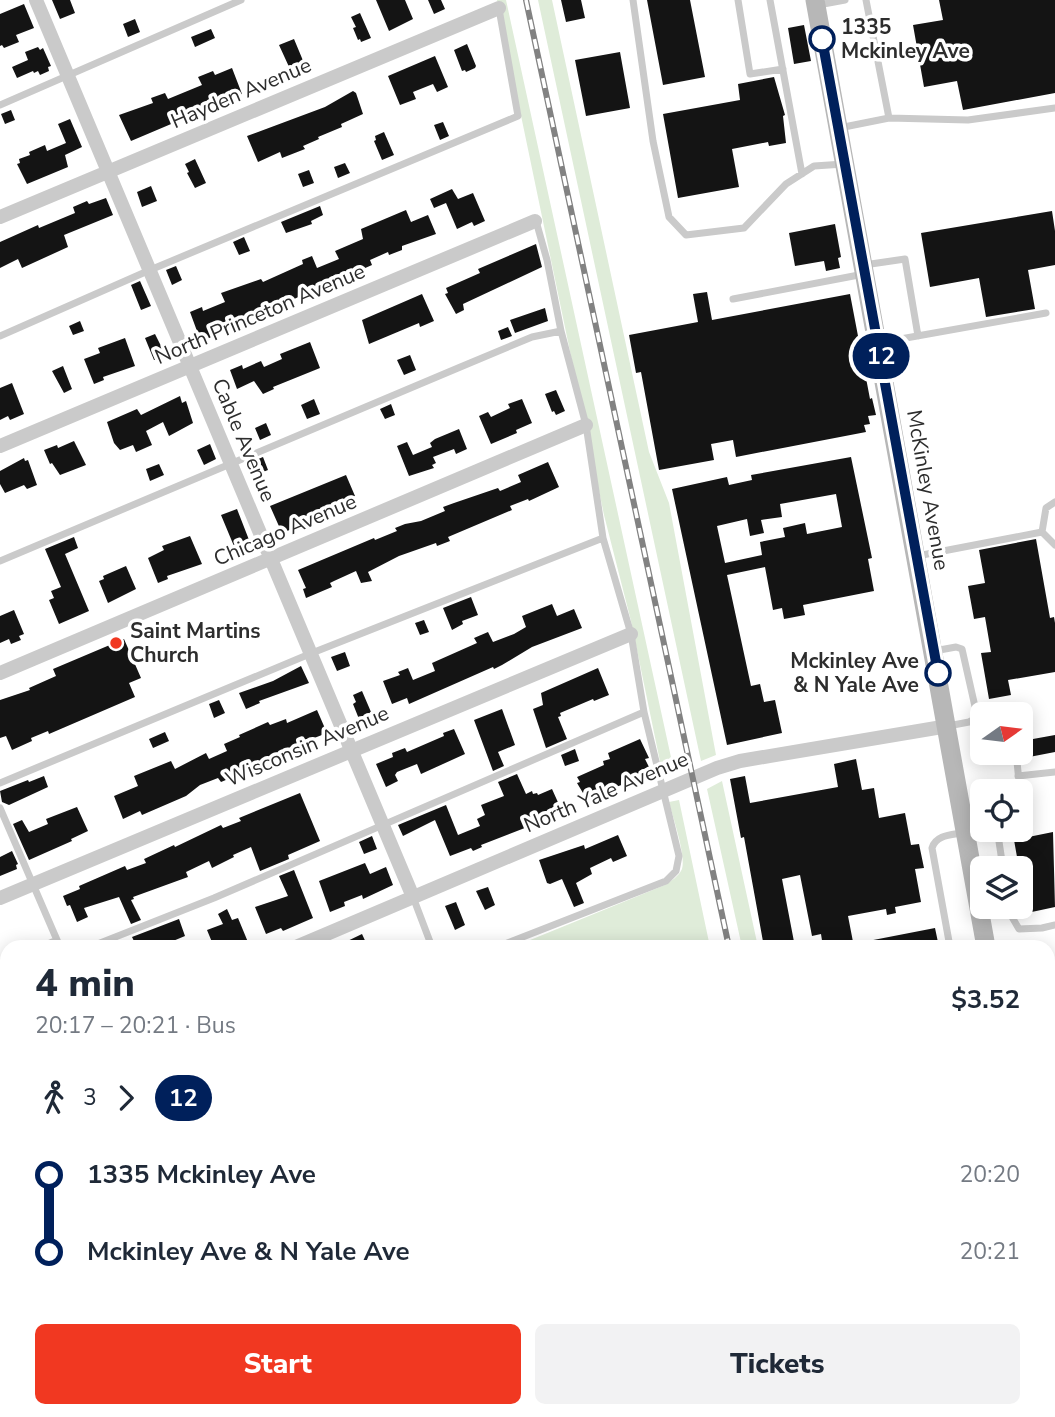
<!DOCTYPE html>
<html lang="en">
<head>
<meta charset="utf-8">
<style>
	:root { --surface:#fff; --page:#f2f2f3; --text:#1f2937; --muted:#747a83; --accent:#f13821 }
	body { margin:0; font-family:"Nunito Sans",sans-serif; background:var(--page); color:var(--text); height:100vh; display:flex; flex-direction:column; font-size:26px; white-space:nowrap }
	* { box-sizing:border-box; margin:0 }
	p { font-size:23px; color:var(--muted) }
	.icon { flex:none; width:38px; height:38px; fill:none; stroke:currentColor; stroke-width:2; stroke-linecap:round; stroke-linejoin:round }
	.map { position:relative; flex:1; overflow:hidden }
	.sheet { position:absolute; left:0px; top:940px; width:1055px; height:478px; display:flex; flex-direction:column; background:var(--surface); border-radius:21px 21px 0 0; box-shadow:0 4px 18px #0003 }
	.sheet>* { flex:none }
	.badge { padding:0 14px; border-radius:23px; font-size:24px; line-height:46px }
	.needle { width:46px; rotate:76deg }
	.tools { position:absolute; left:970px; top:702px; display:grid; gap:14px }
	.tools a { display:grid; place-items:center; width:63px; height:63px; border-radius:10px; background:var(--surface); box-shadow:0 4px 18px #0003; font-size:35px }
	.map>.badge { position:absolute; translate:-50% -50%; box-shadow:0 0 0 4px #fff }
	.legs { display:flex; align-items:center; gap:10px; height:77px; padding:0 35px; font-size:23px }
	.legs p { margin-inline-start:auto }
	.headline { display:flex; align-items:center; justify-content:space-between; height:119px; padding:0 35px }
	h1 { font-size:38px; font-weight:800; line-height:52px }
	.primary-button { display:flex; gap:14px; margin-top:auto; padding:14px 35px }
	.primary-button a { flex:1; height:80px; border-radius:10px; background:var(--accent); color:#fff; font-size:28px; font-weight:800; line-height:80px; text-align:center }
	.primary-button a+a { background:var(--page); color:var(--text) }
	ul { padding:0 35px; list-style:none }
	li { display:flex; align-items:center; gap:24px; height:77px; font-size:26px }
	li i { display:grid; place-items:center; width:10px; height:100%; margin:0 9px; background:currentColor }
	li i::after { content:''; width:18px; height:18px; margin:-9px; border:5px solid; border-radius:50%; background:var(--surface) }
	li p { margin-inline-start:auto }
	li:first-child i { background:linear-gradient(#0000 50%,currentColor 0) }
	li:last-child i { background:linear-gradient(currentColor 50%,#0000 0) }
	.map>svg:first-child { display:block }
	.green { fill:#dfecd9 }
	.building { fill:#141414; fill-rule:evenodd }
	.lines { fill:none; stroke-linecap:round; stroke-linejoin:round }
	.path { stroke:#cacaca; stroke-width:2.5; stroke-dasharray:3.5 3.5; stroke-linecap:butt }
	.lane { stroke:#cacaca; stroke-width:7 }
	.street { stroke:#cacaca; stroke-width:14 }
	.secondary { stroke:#b7b7b7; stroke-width:19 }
	.primary { stroke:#a5a5a5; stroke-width:21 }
	.rail-casing { stroke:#828282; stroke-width:6 }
	.rail { stroke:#fff; stroke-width:3.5; stroke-dasharray:10; stroke-linecap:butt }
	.line-1-casing { stroke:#fff; stroke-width:16 }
	.line-1 { stroke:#00205b; stroke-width:10 }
	.stop-1-dot { fill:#fff; stroke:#00205b; stroke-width:3.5 }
	.poi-dot { fill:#f13821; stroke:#fff; stroke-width:2.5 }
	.labels { text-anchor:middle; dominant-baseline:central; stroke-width:7; stroke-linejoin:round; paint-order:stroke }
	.stop-label { font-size:21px; font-weight:bold; fill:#2d2d2d; stroke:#fff; text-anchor:start }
	.street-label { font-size:21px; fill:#2d2d2d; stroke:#fff }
	.poi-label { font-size:21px; font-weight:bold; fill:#2d2d2d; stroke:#fff; text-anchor:start }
</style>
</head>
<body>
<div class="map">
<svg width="1055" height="1417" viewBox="0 0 1055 1417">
	<rect width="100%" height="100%" fill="#fff"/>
	<!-- green -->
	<path class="green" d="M497,0H506L674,771L663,776L631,621L604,515Z
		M538,0H552L649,452L669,503L716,755L701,761Z
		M722,781L758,947H742L707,789Z
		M679,800L710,947H513L665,885C671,881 679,876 682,869C686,855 673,818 669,802Z
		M1055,1106V1163L1048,1162V1107Z
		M845,1411H874L875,1417H846Z"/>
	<!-- building -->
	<path class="building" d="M52,0H70L75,13L60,19Z
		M376,0H405L413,19L389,31Z
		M428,0H441L445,9L434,14Z
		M561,0H581L585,18L566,22Z
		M647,0H690L705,77L663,85Z
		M939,0H1055V93L963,110L957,81L924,87L913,25L943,20Z
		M24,4L34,28L16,35L19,42L4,48L2,45L0,46V14Z
		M360,13L371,38L361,42L360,39L358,40L353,28L356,27L351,17Z
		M135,19L140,32L128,37L123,24Z
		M804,25L811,61L794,64L788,28Z
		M211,29L215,38L195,47L191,37Z
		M294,39L304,63L290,69L279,45Z
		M467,44L476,66L475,68L466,72L465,70L462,71L454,50Z
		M38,47L40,50L43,48L51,66L48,67L49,71L40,75L38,71L34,73L33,71L17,78L12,67L28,60L25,52Z
		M620,52L630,108L586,116L575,60Z
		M435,56L448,87L437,92L433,84L413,92L416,99L400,105L388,76Z
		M232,68L242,94L131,141L119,115L153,103L151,98L165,93L168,99L202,85L198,77L213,71L215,75Z
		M774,77L785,115L783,116L786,143L769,146L768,142L732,149L739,187L678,198L663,114L740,100L738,84Z
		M353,91L356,93L363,114L341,124L342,127L318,137L319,139L303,146L305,149L282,158L280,152L258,162L247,136L325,107Z
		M11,110L15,120L5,124L1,114Z
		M70,119L82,147L65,155L68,167L27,184L17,164L20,163L19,159L30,155L29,152L45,145L47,151L66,143L58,124Z
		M443,122L449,136L440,140L434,125Z
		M384,132L394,155L382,160L374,141L376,140L375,136Z
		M195,159L206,183L195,188L187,173L189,172L185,164Z
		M345,163L350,173L338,178L334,167Z
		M309,170L314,183L303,187L298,174Z
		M151,186L157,201L142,207L137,192Z
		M452,189L458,199L473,193L485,221L474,226L472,222L457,229L446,203L434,208L430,199Z
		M106,198L113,215L64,235L68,247L22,268L18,259L0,268V242L38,225L39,228L75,213L73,207L87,201L89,204Z
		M320,206L323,215L311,221L312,224L286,233L281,222Z
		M406,210L411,222L428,215L436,234L402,246V250L389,255L388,252L370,260L372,265L338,280L340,283L330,287L328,284L307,293L292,300L294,303L280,308V307L262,314L261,311L227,325L228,329L201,342L190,312L202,307L203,311L225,302L221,293L261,279L263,282L303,264L302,260L312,256L317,268L339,259L335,251L363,239L361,229Z
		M1052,211L1055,231V265L1028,270L1035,309L986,317L979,278L930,287L921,233Z
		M835,224L841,257L838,258L840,268L826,271L824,261L795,266L789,233Z
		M244,237L250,251L239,255L233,242Z
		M536,244L542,267L463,304L464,310L456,314L445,294L448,293L446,288L480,273L478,269Z
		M176,266L182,280L172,285L166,270Z
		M140,281L151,306L141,310L131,285Z
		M707,292L712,320L850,294L870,399L872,398L876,415L868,416L870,424L864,425L866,432L736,457L733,440L711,444L714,460L659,470L641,372L636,373L629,335L698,322L693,294Z
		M422,294L434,321L420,327L419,323L369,344L362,320Z
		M545,308L548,321L515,333L510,320Z
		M80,321L84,331L73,335L69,326Z
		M508,327L512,336L501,340L498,331Z
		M155,334L166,356L158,360H154L145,338Z
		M125,338L135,366L103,377L104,380L94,384L84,359L100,353L98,348Z
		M310,342L320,368L273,387L274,389L263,394L254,381L237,389L230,370L242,365L243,369L261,361L264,367L282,359L280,354Z
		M410,355L416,370L404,375L397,360Z
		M63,366L72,389L64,393L52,371Z
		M12,383L24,414L10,420L8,416L0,420V388Z
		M556,390L565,411L556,415L554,411L552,412L545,394Z
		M180,396L182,403L186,401L193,423L169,436L163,422L146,431L152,445L136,452L133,445L120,450L114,443L107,422L137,409L141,415Z
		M314,399L320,414L307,419L301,405Z
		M522,399L532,423L516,430L517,433L491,444L479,416L488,412L491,417L510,408L508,404Z
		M391,404L395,415L385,419L380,409Z
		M266,423L271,435L260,440L255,428Z
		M459,429L467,449L456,454L454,449L433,457L436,463L432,465L434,468L409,476L397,446L407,442L413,455L432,447L430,443L435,439Z
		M74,441L86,465L60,475L52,463L50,464L44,450L57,445L58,448Z
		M210,444L216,459L204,465L197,450Z
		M263,457L268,470L258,474L256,469L252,471L249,463Z
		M851,457L872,558L868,559L874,591L803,605L805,615L784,619L782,608L773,610L765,567L727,575L751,686L760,684L764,702L775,700L782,733L727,745L672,489L727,477L729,485L752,480L751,475ZM836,494L842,527L807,534L805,523L783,528L785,537L760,542L762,555L725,563L717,526L747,519L750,536L764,533L761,520L782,517L780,504Z
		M24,458L25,461L28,460L37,485L27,489L24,485L5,493L0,484V471Z
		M548,462L559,487L529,501L528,499L510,506L512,510L448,537L450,541L437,546L436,543L399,556L368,572L372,581L361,583L356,571L334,581L330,583L332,587L306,598L303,589L306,588L298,570L374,538L375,540L397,531L395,528L405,524L421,521L445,511L443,507L454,503L498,488L500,491L521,482L518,475Z
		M159,464L164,475L150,481L146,469Z
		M346,475L355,496L323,511L325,516L282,533L270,506Z
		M237,509L251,545L236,551L221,515Z
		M190,536L202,564L167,576L168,579L158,583L148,558L164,550L162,546Z
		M74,537L78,548L65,554L89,611L59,624L49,600L54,598L51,591L61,587L45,549Z
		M1036,539L1050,618L1054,617L1055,623V672L1008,680L1011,695L989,699L981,653L991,652L985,617L974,619L968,586L985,583L979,550Z
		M126,566L136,589L108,603L99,581L104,579L103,576Z
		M471,597L478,615L462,621L463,624L452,630L443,608Z
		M552,604L557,616L574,609L582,628L532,647L502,665L494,669L493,667L409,704L407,698L392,704L383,681L400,675L398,672L408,668L413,680L435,671L432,663L477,643L474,638L488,632L493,642L514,634L526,627L522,616Z
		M14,610L24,634L19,636L21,640L11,644L9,639L0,643V616Z
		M424,620L429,632L420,635L415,623Z
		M124,639L141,678L129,683L135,697L49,734L48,731L31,738L32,741L12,750L6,736L0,738V700L30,690L29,688L56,676L53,669Z
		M345,652L350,666L337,671L331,657Z
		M301,666L309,683L259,701L260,703L246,709L239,693L273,681Z
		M598,668L609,695L594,701L593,699L560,713L561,716L558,717L567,739L546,748L533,709L543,705L541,693Z
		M362,691L374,719L361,724L353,704L356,702L353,695Z
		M219,700L225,713L214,718L209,704Z
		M502,709L515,745L498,752L504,766L493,771L474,720Z
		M317,710L327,733L281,751L283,755L233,777L221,782L218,778L200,785L186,796L142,815L140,811L123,819L114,796L138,786L134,776L171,761L175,769L206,753L209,759L227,751L224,744L240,737L239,735L268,722L270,725L286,719L287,723Z
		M454,729L465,754L421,774L417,764L397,772L395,775L398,781L386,787L376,764L393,757L392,753L405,748L407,752L444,736L443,733Z
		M165,732L169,741L153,748L149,739Z
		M1055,735V752L1024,758L1022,741Z
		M640,739L649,758L645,759L649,767L641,770L645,779L637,783L635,780L586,798L577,783L580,782L577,777L604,765L603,761L610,759L608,753Z
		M575,749L579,761L565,766L561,755Z
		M856,759L862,790L874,788L879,818L905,813L911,845L919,844L924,868L915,869L921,902L895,907L896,913L887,915L886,909L848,916L854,947H823L821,934L812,936L800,875L782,879L795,947H780V944L764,947L744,837L741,838L730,779L745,776L750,803L838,787L834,764Z
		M517,774L526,794L532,791L533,794L537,793L538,795L552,789L561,809L547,816L548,819L481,845L482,847L473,851L471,848L450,856L435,820L403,836L398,825L446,805L458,835L480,826L477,819L485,815L481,805L504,796L498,782Z
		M44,776L48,787L9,805L2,802L0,791L28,780L29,782Z
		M300,793L320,841L288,855L289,859L260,871L251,847L233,855L234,857L212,868L209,861L186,872L188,877L133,897L134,899L131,900L141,920L131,924L119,897L84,908L88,917L77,922L70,905L67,906L63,896L80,889L79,886L125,866L127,870L146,863L144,859L174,845L175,847L221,825L223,828L241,821L239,818Z
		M77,807L88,831L71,839L72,841L29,860L13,824L22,820L29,832L48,824L46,819Z
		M1053,832L1055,907L1027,913L1014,840Z
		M618,835L627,856L613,862L611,858L590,868L592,874L576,883L584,903L574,907L562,879L550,884L547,883L539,860L584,845L585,849Z
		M372,836L377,849L364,854L359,842Z
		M12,851L18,864L16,865L17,869L0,876V857Z
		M365,863L370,874L386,867L393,885L363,899L362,895L344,902L345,906L330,912L319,881Z
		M294,870L313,918L283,931L281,928L266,934L255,907L288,896L279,876Z
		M488,887L495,905L485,910L476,891Z
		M456,902L465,925L455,930L445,906Z
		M227,909L232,920L238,918L250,947H214L207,930L223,924L218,914Z
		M179,919L185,936L173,941L175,947H137L132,937Z
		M935,928L939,947H863V942Z
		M362,934L368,947H335Z"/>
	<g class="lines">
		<!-- path -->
		<path class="path" d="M807,1410L808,1417"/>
		<!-- lane -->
		<path class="lane" d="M633,0L653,141L669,217L686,235L744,228L786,184L814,166L844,164
			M738,0L750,74L783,69
			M770,0L802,174
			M818,5L845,0
			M0,105L241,0
			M889,118L968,120L1055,108
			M839,128L889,118L866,0
			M864,265L905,259L918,336
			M733,299L864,274
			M0,336L150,270L518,116L499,9
			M878,343L1046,313
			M1042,532L1046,508L1055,502
			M1042,532L1055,545
			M917,556L1042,532
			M0,561L458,368L532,337L561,331
			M934,651L956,647L962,649L976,711L975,719L969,722L948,726
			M976,711L1000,706L1009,710L1010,714
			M1016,752L1020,791
			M1018,776L1055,772
			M0,783L312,653L603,538
			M1020,796L1022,820L1020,821
			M0,808L60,947
			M1003,868L998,835L1007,830
			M413,897L432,947
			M1010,906L1012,917L1019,929L1042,928L1055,925
			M41,947L57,940
			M90,947L214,898L644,712
			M497,947L666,881L676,871L679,856L644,712L631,634L603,538L586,425L561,331L547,260L536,221
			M950,947L932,848C936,835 951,835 962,833
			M0,965L7,962
			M0,976L7,991
			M1048,1192L1055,1191
			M0,1361L7,1378
			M298,1410L301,1417
			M567,1410L570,1417
			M16,1417L22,1414"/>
		<!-- street -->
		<path class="street" d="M36,0L413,897
			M0,217L499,8
			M0,446L535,221
			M0,673L586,425
			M0,898L631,634
			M296,947L717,768L740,761L948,726
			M0,1070L7,1067
			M450,1410L452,1417
			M679,1410L681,1417"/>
		<!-- secondary -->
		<path class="secondary" d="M815,0L986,947
			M1048,1284L1055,1320
			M0,1322L7,1319"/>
		<!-- primary -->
		<path class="primary" d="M0,1089L7,1106
			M135,1410L138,1417"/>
		<defs>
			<path id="rail" d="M526,0L729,947
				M0,1214L7,1212
				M831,1410L833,1417"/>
		</defs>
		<!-- rail casing -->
		<use href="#rail" class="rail-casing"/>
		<!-- rail -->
		<use href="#rail" class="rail"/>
	</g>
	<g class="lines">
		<defs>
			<path id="line-1" d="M822,39L938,673"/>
		</defs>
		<!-- line-1 casing -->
		<use href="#line-1" class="line-1-casing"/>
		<!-- line-1 -->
		<use href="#line-1" class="line-1"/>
	</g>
	<!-- markers -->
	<g class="stop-1-dot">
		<circle cx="822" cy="39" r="12"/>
		<circle cx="938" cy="673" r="12"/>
	</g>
	<circle class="poi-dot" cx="116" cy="643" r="7"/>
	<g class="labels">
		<!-- stop labels -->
		<g class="stop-label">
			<text x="841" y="27">1335<tspan x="841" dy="24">Mckinley Ave</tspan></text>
			<text x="919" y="661" text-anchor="end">Mckinley Ave<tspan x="919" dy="24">&amp; N Yale Ave</tspan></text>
		</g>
		<!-- street labels -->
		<g class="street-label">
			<text transform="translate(241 93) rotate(-23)">Hayden Avenue</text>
			<text transform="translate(260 314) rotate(-23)">North Princeton Avenue</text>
			<text transform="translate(244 440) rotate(67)">Cable Avenue</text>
			<text transform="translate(928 490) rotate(80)">McKinley Avenue</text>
			<text transform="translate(285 530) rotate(-23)">Chicago Avenue</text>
			<text transform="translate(307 746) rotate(-23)">Wisconsin Avenue</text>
			<text transform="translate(606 792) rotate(-23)">North Yale Avenue</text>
		</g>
		<!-- poi labels -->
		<g class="poi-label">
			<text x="130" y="631">Saint Martins<tspan x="130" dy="24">Church</tspan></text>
		</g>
	</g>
</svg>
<div class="tools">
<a><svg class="needle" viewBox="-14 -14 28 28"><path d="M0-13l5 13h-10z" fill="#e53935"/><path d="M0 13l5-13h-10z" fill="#747a83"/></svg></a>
<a><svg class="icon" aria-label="locate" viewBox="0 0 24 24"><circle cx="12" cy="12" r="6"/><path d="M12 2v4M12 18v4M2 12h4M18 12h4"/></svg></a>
<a><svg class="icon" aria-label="layers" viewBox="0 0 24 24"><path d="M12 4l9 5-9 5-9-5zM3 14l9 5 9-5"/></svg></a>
</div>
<b class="badge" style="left:881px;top:356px;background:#00205b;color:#fff">12</b>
<section class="sheet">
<div class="headline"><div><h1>4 min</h1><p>20:17 – 20:21 · Bus</p></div><b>$3.52</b></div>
<div class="legs"><svg class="icon" aria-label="walk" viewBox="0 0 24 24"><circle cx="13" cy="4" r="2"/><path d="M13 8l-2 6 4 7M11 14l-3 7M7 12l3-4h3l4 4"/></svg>3<svg class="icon" aria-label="forward" viewBox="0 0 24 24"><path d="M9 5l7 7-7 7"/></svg><b class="badge" style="background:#00205b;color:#fff">12</b></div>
<ul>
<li><i style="color:#00205b"></i><b>1335 Mckinley Ave</b><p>20:20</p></li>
<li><i style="color:#00205b"></i><b>Mckinley Ave &amp; N Yale Ave</b><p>20:21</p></li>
</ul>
<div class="primary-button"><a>Start</a><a>Tickets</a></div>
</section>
</div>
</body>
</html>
